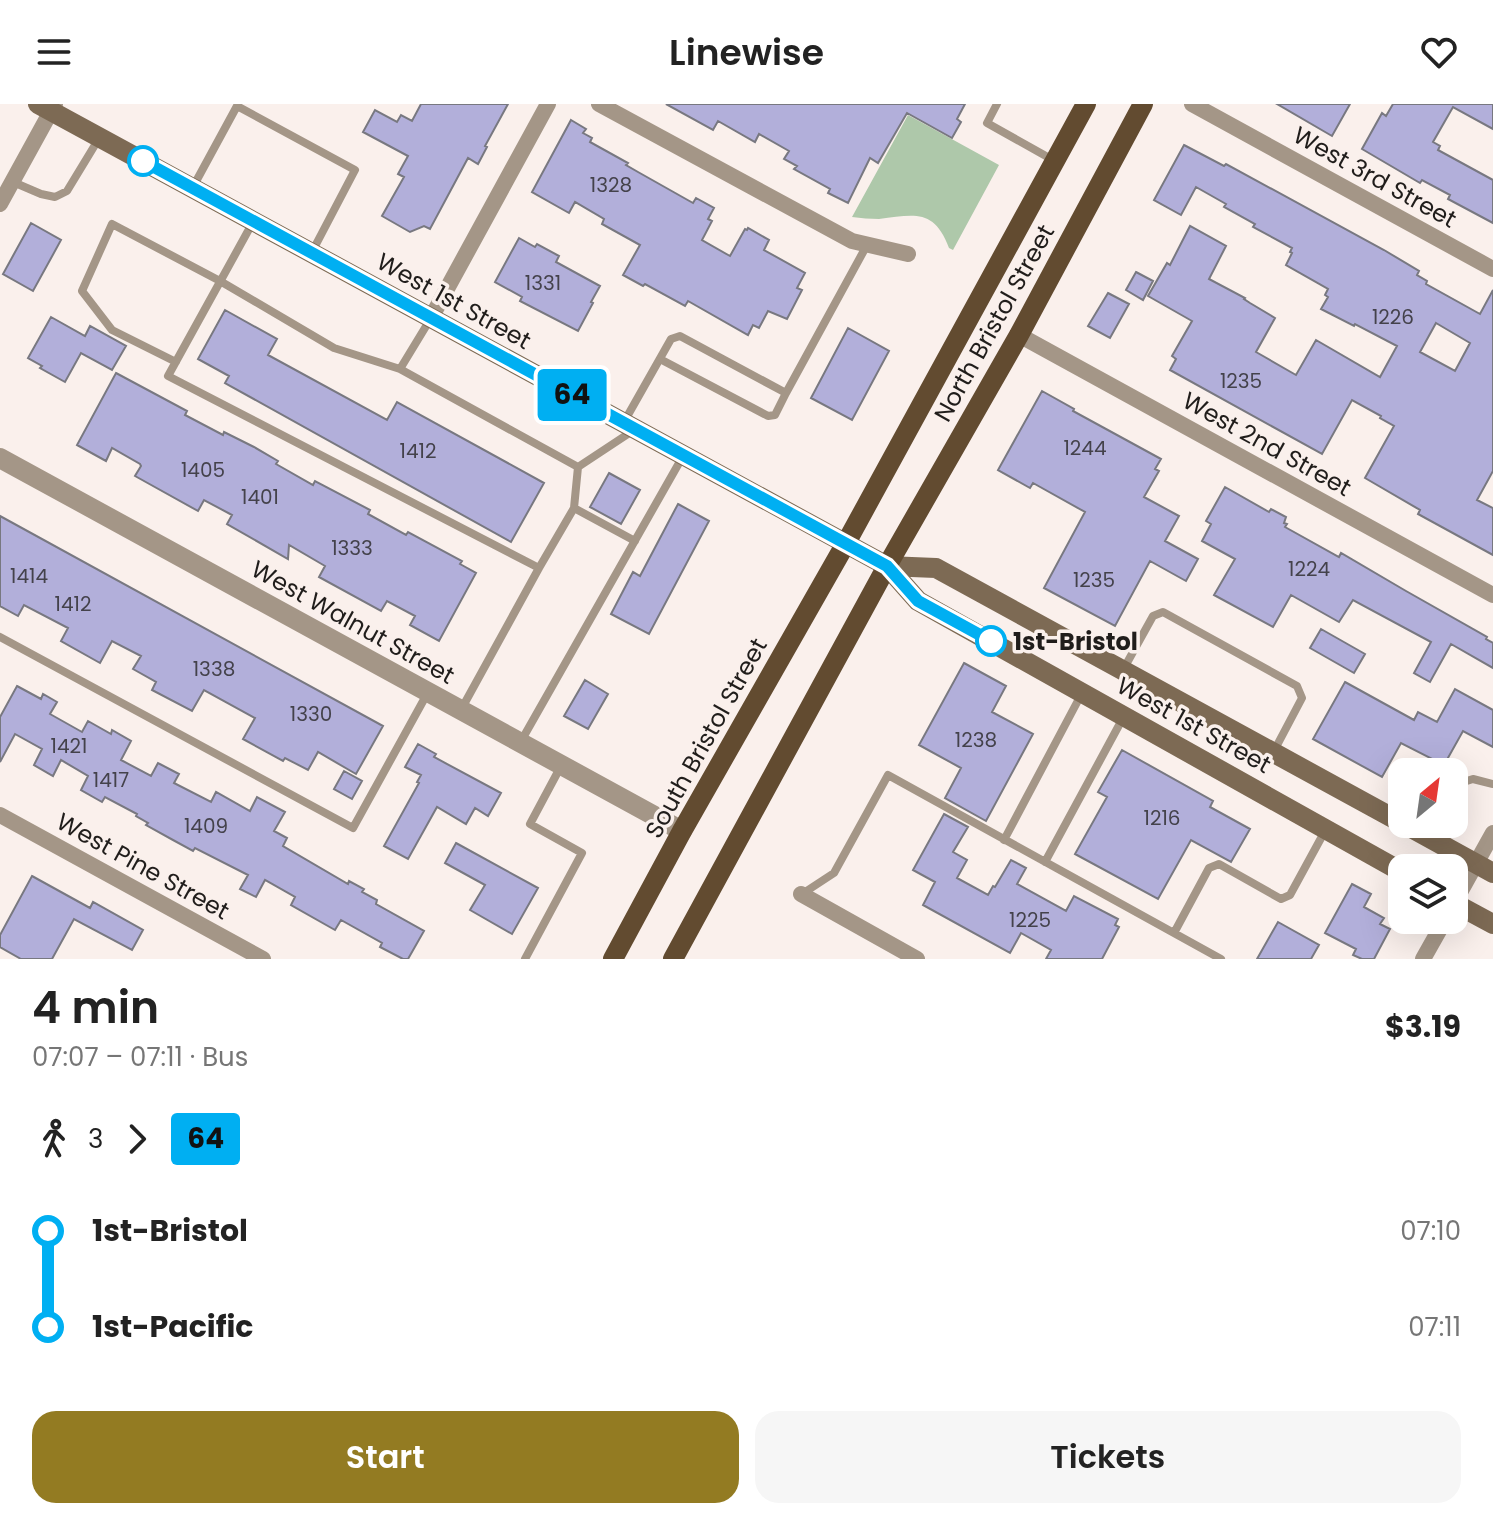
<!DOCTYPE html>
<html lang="en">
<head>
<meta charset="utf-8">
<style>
	:root { --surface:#fff; --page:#f6f6f6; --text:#222; --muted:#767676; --accent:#937b22 }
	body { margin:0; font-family:Poppins,sans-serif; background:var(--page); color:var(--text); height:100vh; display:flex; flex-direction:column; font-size:30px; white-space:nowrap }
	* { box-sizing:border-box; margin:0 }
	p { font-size:26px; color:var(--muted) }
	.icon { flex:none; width:44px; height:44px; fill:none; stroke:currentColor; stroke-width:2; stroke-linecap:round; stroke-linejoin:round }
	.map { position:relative; height:855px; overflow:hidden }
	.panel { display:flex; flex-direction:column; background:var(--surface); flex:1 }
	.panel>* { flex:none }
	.badge { padding:0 16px; border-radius:6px; font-size:28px; line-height:52px }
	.needle { width:52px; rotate:29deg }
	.tools { position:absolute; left:1388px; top:654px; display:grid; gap:16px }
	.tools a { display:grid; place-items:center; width:80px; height:80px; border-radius:16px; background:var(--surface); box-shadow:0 8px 32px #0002; font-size:40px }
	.map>.badge { position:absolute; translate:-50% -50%; box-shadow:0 0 0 4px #fff }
	.legs { display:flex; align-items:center; gap:12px; height:88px; padding:0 32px; font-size:26px }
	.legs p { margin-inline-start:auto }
	.overview { display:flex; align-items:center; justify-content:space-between; height:136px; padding:0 32px }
	h1 { font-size:44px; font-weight:600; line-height:60px }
	.primary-button { display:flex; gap:16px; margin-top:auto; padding:16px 32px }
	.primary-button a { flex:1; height:92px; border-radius:24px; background:var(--accent); color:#fff; font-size:32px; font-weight:600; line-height:92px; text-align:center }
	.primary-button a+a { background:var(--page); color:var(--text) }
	ul { padding:0 32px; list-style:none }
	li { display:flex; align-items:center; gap:28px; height:96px; font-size:30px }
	li i { display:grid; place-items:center; width:12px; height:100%; margin:0 10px; background:currentColor }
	li i::after { content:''; width:20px; height:20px; margin:-10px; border:6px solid; border-radius:50%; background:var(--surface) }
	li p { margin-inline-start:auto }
	li:first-child i { background:linear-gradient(#0000 50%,currentColor 0) }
	li:last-child i { background:linear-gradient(currentColor 50%,#0000 0) }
	header { display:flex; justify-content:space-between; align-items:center; height:104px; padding:0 32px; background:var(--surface); font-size:36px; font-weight:600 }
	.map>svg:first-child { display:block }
	.green { fill:#aec8aa }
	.building { fill:#b2afda; stroke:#787880; stroke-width:2; fill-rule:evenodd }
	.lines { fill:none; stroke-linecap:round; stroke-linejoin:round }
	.service { stroke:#a49687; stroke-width:8 }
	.minor { stroke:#a49687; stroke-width:16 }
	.tertiary { stroke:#a49687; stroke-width:20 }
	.secondary { stroke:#7d6a54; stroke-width:20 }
	.primary { stroke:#624b30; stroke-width:20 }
	.line-1-casing { stroke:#fff; stroke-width:18 }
	.line-1 { stroke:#00aff2; stroke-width:12 }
	.stop-1-dot { fill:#fff; stroke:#00aff2; stroke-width:4 }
	.labels { text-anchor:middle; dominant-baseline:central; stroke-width:7; stroke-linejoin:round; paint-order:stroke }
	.number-label { font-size:20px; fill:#44424b }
	.street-label { font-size:24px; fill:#201d1b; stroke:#faf0ec }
	.stop-label { font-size:24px; font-weight:bold; fill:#201d1b; stroke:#faf0ec; text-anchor:start }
</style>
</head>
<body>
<header><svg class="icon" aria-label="menu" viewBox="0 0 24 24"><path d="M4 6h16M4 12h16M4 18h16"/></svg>Linewise<svg class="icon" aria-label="heart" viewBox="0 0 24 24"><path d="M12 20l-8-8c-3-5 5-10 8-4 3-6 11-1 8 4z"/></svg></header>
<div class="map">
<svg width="1493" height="855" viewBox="0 0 1493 855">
	<rect width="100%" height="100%" fill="#faf0ec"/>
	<!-- green -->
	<path class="green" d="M908,11L999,61L953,146L949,144C934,104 914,111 879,115C870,115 861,114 852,113Z"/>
	<!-- building -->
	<path class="building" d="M421,0H508L485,42L487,43L478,60L468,54L430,125L424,122L410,128L382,112L404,73L398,70L408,52L363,28L375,6L397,18L401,11L412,17Z
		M666,0H965L957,15L961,18L952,34L907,9L878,59L870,54L848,99L828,89L830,85L794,65L797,62L784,55L789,47L759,30L755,38L718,17L713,26Z
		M1277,0H1350L1332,32Z
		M1393,0H1493V25L1453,3L1433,38L1440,42L1438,46L1493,76V119L1448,95L1450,91L1422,76L1420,79L1362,45L1382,9L1386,12Z
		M571,16L586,25L583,29L592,34L590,38L628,59L626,61L638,68L693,99L696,94L714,104L708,115L712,117L702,136L730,152L745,125L747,126L748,124L769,136L764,146L805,169L797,184L802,186L787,215L768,207L759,224L753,221L748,231L688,197L685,202L645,180L643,182L623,171L640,141L602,120L604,115L575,98L569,109L532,88Z
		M1184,41L1224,62L1226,60L1384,146L1419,167L1417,171L1427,177L1426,180L1480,210L1493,186V367L1477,396L1493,404V451L1418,410L1420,406L1365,374L1394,322L1380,314L1381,312L1352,296L1322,350L1170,266L1176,255L1172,252L1192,217L1148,192L1167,159L1170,161L1190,122L1226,142L1209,175L1245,194L1244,195L1250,199L1275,214L1256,248L1296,271L1316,236L1380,273L1397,242L1355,220L1354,222L1321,205L1328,193L1325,191L1328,185L1286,161L1292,149L1290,148L1292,144L1253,123L1255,120L1224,103L1226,100L1196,83L1181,111L1154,96ZM1436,219L1470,239L1455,267L1420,248Z
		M31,119L61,136L33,187L3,170Z
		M519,134L535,143L537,140L559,152L556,158L600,182L591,198L593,199L578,227L520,197L522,193L495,178Z
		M1136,168L1153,177L1143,196L1126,186Z
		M1108,189L1129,200L1110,234L1088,222Z
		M225,206L277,235L268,251L387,316L397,298L544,379L511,438L225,279L229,272L198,255Z
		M51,213L85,232L90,222L126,242L112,266L81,249L65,278L40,264L42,262L28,254Z
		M848,224L889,247L852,316L811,294Z
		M116,269L187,307L185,311L223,331L224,328L254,343L278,357L276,360L313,381L315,377L370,406L368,410L406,431L408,428L462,457L460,460L476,469L439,537L410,521L415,512L387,497L381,507L319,473L325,462L289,441L288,455L227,420L232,411L204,396L198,407L135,372L141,362L140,360L112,344L106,357L77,341Z
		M1042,287L1074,305L1073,307L1161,355L1155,365L1159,367L1144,393L1179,412L1165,437L1198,455L1186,477L1150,457L1115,522L1044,484L1085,408L1033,379L1030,384L998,366Z
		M609,369L640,386L621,420L590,403Z
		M1225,383L1269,408L1271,405L1286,413L1284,419L1287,420L1285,423L1339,453L1341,449L1406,487L1487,533L1486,535L1493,539V564L1451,540L1430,578L1414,569L1431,538L1353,496L1339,518L1291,491L1273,523L1214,491L1235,455L1202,437L1211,420L1206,417Z
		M678,400L709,417L649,530L611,510L633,468L640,472Z
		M0,412L383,622L356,670L318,648L308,666L285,654L283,657L243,635L255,614L204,586L192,607L152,586L156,578L133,565L141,552L112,537L100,559L61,537L68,524L24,501L18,512L0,502Z
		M1321,525L1365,550L1354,569L1310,544Z
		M964,559L1006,582L992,608L1033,630L986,717L945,694L961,664L919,641Z
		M585,576L608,590L588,625L564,612Z
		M1345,578L1414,616L1418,608L1437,618L1455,585L1493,606V643L1463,627L1444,661L1401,639L1382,673L1313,635Z
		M17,582L41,595L43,590L57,598L50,610L82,628L88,617L111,630L112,626L131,637L121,656L151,672L158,659L179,670L174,679L211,698L216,688L250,707L257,693L285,708L274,727L287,734L283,742L348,780L349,777L364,785L362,788L377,796L376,800L424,827L408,855H403L380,843L382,839L341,816L335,826L291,801L295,793L265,776L256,793L240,785L248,771L195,744L193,747L173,736L146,721L148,719L136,712L137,710L105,693L102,698L81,686L88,672L61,656L53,672L34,661L42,645L15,630L0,658V613Z
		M418,640L436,650L434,653L501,689L488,712L475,704L466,720L437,703L408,755L384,742L419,679L417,678L421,671L405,663Z
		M1122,646L1213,697L1210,703L1250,725L1231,758L1191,736L1158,795L1075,750L1107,693L1098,688Z
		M344,667L362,677L352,695L334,685Z
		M944,710L968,723L953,748L967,756L957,774L988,791L993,782L995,783L1011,756L1026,764L1017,780L1066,807L1074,792L1118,815L1115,821L1119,823L1102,855H1046L1051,846L1021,829L1010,849L923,801L935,778L913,766Z
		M456,739L538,784L512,830L470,806L485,781L445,759Z
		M32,772L90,804L93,798L143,826L132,846L74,815L52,855H21L0,843V831Z
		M1352,780L1371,790L1364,803L1384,814L1380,820L1390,825L1374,855H1362L1353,851L1356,845L1325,829Z
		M1278,818L1319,841L1311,855H1257Z"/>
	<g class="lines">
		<!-- service -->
		<path class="service" d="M997,0L987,19L1053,56
			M13,78L41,90L55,93L67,87L98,36
			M193,83L237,2L355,66L312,148
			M253,118L168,272L539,464L462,604
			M660,255L768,312L775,311L786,289
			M176,258L112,226L82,187L112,120L220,177L334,244L400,265L578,363
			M400,265L431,214
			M624,318L671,235L680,232L786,289L867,141
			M578,363L634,326
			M574,404L578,363
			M539,464L574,404L635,437
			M0,533L353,724L427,590
			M1123,566L1153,512L1163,508L1297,582L1302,594L1274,647
			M520,639L683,352
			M1454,681L1473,675L1493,680
			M1389,711L1402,688
			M1004,736L1082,589
			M1045,758L1124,612
			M802,790L834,769L888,671L1221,855
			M1174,829L1209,764L1219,760L1281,795L1290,791L1326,725
			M525,855L582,749L530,720L561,662"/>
		<!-- minor -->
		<path class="minor" d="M599,0L852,137L908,150
			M1192,0L1493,165
			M0,100L55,0
			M431,214L548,0
			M1019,231L1493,491
			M0,711L263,855
			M801,790L917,855
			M1454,799L1493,729
			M1423,855L1445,816"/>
		<!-- tertiary -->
		<path class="tertiary" d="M0,354L682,727"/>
		<!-- secondary -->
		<path class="secondary" d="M38,0L887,462L918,497L1402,768
			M887,462L936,464L1402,719
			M1404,720L1493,769
			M1454,799L1493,820"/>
		<!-- primary -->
		<path class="primary" d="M613,855L682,727L846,439L1086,0
			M673,855L887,462L1019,231L1143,0"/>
	</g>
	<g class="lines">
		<defs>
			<path id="line-1" d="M143,57L887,462L918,497L991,537"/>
		</defs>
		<!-- line-1 casing -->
		<use href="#line-1" class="line-1-casing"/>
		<!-- line-1 -->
		<use href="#line-1" class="line-1"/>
	</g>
	<!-- markers -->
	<g class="stop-1-dot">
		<circle cx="143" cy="57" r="14"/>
		<circle cx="991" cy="537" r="14"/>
	</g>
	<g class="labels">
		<!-- number labels -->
		<g class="number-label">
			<text x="611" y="81">1328</text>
			<text x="543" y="179">1331</text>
			<text x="1393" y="213">1226</text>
			<text x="1241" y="277">1235</text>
			<text x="1085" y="344">1244</text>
			<text x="418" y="347">1412</text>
			<text x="203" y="366">1405</text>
			<text x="260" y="393">1401</text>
			<text x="352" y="444">1333</text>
			<text x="1309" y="465">1224</text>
			<text x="29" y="472">1414</text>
			<text x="1094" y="476">1235</text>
			<text x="73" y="500">1412</text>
			<text x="214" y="565">1338</text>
			<text x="311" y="610">1330</text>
			<text x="976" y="636">1238</text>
			<text x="69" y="642">1421</text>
			<text x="111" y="676">1417</text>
			<text x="1162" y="714">1216</text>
			<text x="206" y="722">1409</text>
			<text x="1030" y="816">1225</text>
		</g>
		<!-- street labels -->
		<g class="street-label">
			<text transform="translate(1375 73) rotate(29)">West 3rd Street</text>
			<text transform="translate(454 197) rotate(29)">West 1st Street</text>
			<text transform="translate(994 219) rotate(-61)">North Bristol Street</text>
			<text transform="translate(1267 340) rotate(29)">West 2nd Street</text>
			<text transform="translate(353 518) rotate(29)">West Walnut Street</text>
			<text transform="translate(1194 621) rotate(29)">West 1st Street</text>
			<text transform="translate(706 634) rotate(-61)">South Bristol Street</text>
			<text transform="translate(143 762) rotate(29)">West Pine Street</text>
		</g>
		<!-- stop labels -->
		<g class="stop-label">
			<text x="1013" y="537">1st-Bristol</text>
		</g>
	</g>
</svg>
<div class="tools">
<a><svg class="needle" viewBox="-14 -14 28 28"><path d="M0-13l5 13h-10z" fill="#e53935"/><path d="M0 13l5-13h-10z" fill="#767676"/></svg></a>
<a><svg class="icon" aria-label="layers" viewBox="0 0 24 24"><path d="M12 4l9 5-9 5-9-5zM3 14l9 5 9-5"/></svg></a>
</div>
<b class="badge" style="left:572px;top:291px;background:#00aff2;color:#111">64</b>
</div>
<section class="panel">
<div class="overview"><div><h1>4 min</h1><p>07:07 – 07:11 · Bus</p></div><b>$3.19</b></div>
<div class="legs"><svg class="icon" aria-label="walk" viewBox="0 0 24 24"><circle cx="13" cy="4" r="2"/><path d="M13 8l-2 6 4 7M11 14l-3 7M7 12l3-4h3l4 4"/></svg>3<svg class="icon" aria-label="forward" viewBox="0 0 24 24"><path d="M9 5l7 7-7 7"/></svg><b class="badge" style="background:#00aff2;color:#111">64</b></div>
<ul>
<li><i style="color:#00aff2"></i><b>1st-Bristol</b><p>07:10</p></li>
<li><i style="color:#00aff2"></i><b>1st-Pacific</b><p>07:11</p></li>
</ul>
<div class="primary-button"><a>Start</a><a>Tickets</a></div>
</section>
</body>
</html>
